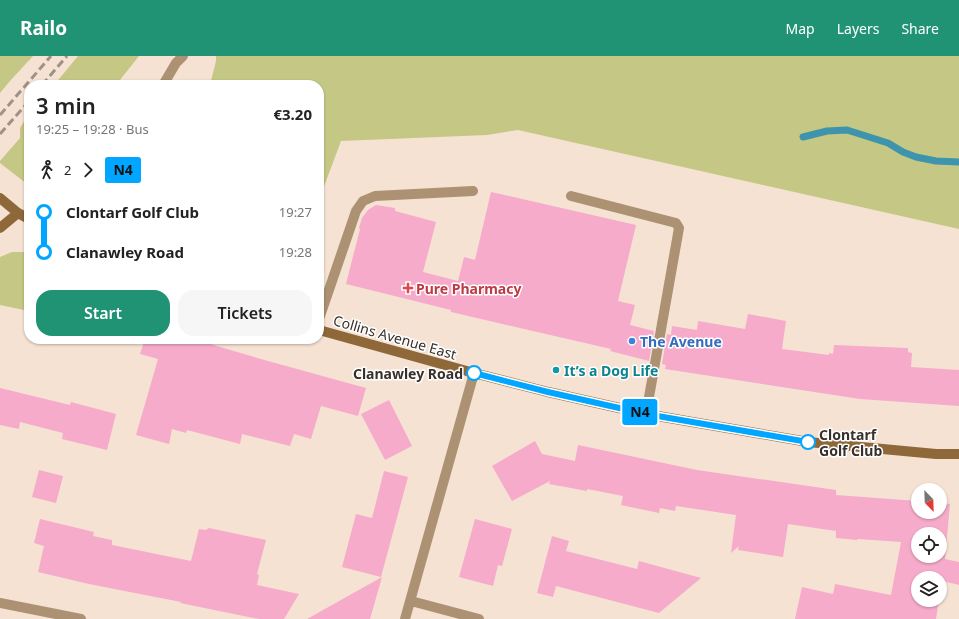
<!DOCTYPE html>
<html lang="en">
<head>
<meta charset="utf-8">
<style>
	:root { --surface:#fff; --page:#f6f6f6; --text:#222; --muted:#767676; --accent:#209375 }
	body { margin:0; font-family:"Noto Sans",sans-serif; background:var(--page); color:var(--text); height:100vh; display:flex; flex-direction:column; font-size:15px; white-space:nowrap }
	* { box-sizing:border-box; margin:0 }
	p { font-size:13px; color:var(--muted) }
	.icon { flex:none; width:22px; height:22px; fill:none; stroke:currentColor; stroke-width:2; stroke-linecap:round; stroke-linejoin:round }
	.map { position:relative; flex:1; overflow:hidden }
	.sheet { position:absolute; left:24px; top:24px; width:300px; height:264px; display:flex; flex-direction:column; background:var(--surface); border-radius:16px; box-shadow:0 1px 3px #0004 }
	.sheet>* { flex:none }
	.badge { padding:0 8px; border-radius:3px; font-size:14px; line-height:26px }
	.needle { width:26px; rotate:157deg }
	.fabs { position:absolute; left:911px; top:427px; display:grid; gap:8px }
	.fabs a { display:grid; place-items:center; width:36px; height:36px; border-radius:50%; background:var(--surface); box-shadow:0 1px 3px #0004; font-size:20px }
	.map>.badge { position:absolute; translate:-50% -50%; box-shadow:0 0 0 2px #fff }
	.legs { display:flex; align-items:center; gap:6px; height:44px; padding:0 12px; font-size:13px }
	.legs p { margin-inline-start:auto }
	.overview { display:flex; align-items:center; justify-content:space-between; height:68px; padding:0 12px }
	h1 { font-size:22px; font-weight:600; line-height:30px }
	.button { display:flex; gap:8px; margin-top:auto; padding:8px 12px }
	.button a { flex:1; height:46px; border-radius:16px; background:var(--accent); color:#fff; font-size:16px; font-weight:600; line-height:46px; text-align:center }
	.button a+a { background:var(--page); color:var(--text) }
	ul { padding:0 12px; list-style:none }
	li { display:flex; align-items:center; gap:14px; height:40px; font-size:15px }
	li i { display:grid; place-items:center; width:6px; height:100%; margin:0 5px; background:currentColor }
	li i::after { content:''; width:10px; height:10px; margin:-5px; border:3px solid; border-radius:50%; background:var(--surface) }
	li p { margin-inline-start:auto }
	li:first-child i { background:linear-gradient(#0000 50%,currentColor 0) }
	li:last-child i { background:linear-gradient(currentColor 50%,#0000 0) }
	header { display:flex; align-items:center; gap:24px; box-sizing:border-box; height:56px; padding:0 20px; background:var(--accent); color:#fff }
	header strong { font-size:19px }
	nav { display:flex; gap:22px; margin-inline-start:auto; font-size:14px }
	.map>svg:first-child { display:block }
	.green { fill:#c5c884 }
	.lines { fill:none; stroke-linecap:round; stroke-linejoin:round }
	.stream { stroke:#3d94ac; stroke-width:7 }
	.building { fill:#f6abcb; fill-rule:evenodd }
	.lane { stroke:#ac9172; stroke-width:10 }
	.street { stroke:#ac9172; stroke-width:10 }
	.secondary { stroke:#8e6838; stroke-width:10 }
	.rail { stroke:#9e9186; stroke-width:3; stroke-dasharray:8 4; stroke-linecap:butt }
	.line-1-casing { stroke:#fff; stroke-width:9 }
	.line-1 { stroke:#00a6ff; stroke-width:6 }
	.health-dot { fill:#e0444e; stroke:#fff; stroke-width:1.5 }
	.shop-dot { fill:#3f7fe0; stroke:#fff; stroke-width:1.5 }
	.culture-dot { fill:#0f9aa8; stroke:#fff; stroke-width:1.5 }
	.stop-1-dot { fill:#fff; stroke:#00a6ff; stroke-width:2 }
	.labels { text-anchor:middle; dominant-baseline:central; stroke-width:3; stroke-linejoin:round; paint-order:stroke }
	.health-label { font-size:14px; font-weight:bold; fill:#be3a42; stroke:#fff; text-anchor:start }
	.street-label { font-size:14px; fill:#38312b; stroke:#fff }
	.shop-label { font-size:14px; font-weight:bold; fill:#366cbe; stroke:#fff; text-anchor:start }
	.culture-label { font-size:14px; font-weight:bold; fill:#0d838f; stroke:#fff; text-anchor:start }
	.stop-label { font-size:14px; font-weight:bold; fill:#38312b; stroke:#fff; text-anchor:end }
</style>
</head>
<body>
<header>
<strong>Railo</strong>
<nav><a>Map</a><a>Layers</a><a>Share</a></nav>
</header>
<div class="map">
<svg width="959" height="563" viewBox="0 0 959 563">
	<rect width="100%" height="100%" fill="#f5e2d3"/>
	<!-- green -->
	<path class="green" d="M0,0H33L10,25L0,37Z
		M78,0H139L116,29H54Z
		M216,0H959V173L518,74L487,79L341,85L319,144V29H210L216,5Z
		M29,59V125L27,128L0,107V105L20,82V72L23,67Z
		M12,196H29V255L0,249V201Z"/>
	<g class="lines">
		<!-- stream -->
		<path class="stream" d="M803,81L827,75L847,74L888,87L903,96L916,101L936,105L959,106"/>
	</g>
	<!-- building -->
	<path class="building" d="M491,136L636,169L618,245L635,249L630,269L654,275L649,305L610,295L611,293L451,256V254L346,228L360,173L359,172L362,162L368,154L376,149L395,152V155L436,166L423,216L458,225L464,201L475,204Z
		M748,258L786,265L782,293L829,299V297L833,298L834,289L908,292V296L912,297L911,311L959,314V350L860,343L665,313L666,309L662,308L667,278L671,279L672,270L697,274L698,265L745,273Z
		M145,283H193L268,305L366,332L358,360L321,350L311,383L294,378L290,390L242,378L240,388L187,374L186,377L172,373L169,388L136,379L158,303L140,298Z
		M0,332L70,349L71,346L116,358L107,394L62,383L63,377L20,366L19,373L0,369Z
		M389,344L412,390L385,404L361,358Z
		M535,385L542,398L575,405L578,389L697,414L836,434V439L918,445V456H940V447L950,448L945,503L959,506V529L943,525L940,541V522H918V544H939L936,563H795L802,531L833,538L835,528L891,539L901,486L858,483L857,484L836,482V475L788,468L783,501L738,494L739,490L731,497L736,459L676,450L675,455L660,452L659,457L621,449L623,440L587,433V435L549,428L550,425L512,445L492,410ZM918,478H940V500H918Z
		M39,414L63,420L56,447L32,441Z
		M384,415L408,421L381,521L342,511L356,458L372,462Z
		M40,463L94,476L93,480L112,484V489L191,505L199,473L206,474L209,472L266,484L257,518L259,519L257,529L299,538L284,563H259L180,547L181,546L89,528L38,516L44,490L34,487Z
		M475,463L512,473L502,510L498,509L493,530L459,521Z
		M552,480L569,485L566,495L637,513L639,505L701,522L659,557L556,530L553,541L537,537Z
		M382,521L370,563H307Z"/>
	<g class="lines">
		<!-- lane -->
		<path class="lane" d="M163,29L176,7L183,0
			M571,140L676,167L679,172L646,358
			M319,263L356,155L363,145L375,140L473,135"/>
		<!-- street -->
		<path class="street" d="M411,545L479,563
			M0,547L81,563
			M405,563L474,317"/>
		<!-- secondary -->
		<path class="secondary" d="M0,142L18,157L29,163
			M0,172L18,157
			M319,274L474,317L548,336L646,358L808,386L936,398H959"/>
		<!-- rail -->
		<path class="rail" d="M42,29L67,0
			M0,59L51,0
			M0,78L29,45"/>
	</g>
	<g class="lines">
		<defs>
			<path id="line-1" d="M474,317L548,336L646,358L808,386"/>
		</defs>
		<!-- line-1 casing -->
		<use href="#line-1" class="line-1-casing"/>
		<!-- line-1 -->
		<use href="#line-1" class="line-1"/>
	</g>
	<!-- markers -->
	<path class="health-dot" d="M406 226h4v4h4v4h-4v4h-4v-4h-4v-4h4z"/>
	<circle class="shop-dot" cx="632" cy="285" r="4"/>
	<circle class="culture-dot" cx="556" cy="314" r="4"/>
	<g class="stop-1-dot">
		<circle cx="474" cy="317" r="7"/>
		<circle cx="808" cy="386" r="7"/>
	</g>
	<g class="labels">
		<!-- health labels -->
		<g class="health-label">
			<text x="416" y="232">Pure Pharmacy</text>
		</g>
		<!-- street labels -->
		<g class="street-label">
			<text transform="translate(395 281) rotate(16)">Collins Avenue East</text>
		</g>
		<!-- shop labels -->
		<g class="shop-label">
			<text x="640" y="285">The Avenue</text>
		</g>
		<!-- culture labels -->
		<g class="culture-label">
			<text x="564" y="314">It’s a Dog Life</text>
		</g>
		<!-- stop labels -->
		<g class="stop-label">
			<text x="463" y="317">Clanawley Road</text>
			<text x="819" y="378" text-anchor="start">Clontarf<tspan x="819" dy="16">Golf Club</tspan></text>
		</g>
	</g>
</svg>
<div class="fabs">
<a><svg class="needle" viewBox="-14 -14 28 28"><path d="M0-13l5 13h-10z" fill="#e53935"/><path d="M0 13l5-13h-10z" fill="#767676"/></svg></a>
<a><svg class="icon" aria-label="locate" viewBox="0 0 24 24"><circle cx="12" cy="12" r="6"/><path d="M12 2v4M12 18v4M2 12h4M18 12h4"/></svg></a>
<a><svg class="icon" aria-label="layers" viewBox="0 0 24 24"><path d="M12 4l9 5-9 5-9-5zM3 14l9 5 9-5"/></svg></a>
</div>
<b class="badge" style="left:640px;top:356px;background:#00a6ff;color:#111">N4</b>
<section class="sheet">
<div class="overview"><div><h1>3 min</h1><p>19:25 – 19:28 · Bus</p></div><b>€3.20</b></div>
<div class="legs"><svg class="icon" aria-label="walk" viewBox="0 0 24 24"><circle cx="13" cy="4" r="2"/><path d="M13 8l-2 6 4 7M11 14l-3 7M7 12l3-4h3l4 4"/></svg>2<svg class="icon" aria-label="forward" viewBox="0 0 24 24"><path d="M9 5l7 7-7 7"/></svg><b class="badge" style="background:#00a6ff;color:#111">N4</b></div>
<ul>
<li><i style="color:#00a6ff"></i><b>Clontarf Golf Club</b><p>19:27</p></li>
<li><i style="color:#00a6ff"></i><b>Clanawley Road</b><p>19:28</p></li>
</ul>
<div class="button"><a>Start</a><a>Tickets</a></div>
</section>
</div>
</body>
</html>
